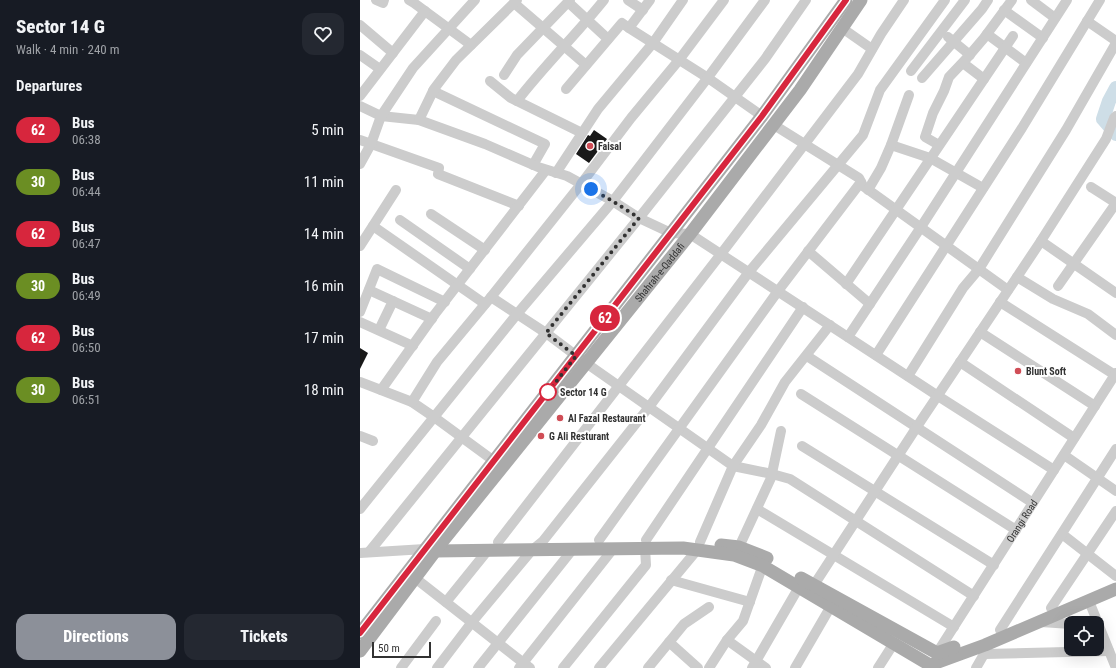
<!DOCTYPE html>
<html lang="en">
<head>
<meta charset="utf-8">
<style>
	:root { --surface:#171b24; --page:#242831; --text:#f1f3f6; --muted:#9ea1a6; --accent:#8c9099 }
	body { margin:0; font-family:"Roboto Condensed",sans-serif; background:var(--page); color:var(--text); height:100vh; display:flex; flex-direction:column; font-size:15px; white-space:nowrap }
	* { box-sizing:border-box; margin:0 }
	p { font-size:13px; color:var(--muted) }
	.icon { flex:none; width:22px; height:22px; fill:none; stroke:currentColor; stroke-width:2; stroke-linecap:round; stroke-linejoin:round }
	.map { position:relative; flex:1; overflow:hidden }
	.drawer { display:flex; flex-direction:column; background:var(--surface); width:360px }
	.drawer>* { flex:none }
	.badge { padding:0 8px; border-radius:13px; font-size:14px; line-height:26px }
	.controls { position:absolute; left:704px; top:616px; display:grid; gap:8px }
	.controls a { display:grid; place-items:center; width:40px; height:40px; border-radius:8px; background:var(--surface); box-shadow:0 4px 16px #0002; font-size:20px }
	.scale { position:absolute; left:12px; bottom:10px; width:59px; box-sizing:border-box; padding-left:4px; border:2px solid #323232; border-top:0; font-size:11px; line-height:14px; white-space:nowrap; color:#323232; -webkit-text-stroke:3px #fff; paint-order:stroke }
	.you { position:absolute; width:20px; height:20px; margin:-10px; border:3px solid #fff; border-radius:50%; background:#1a73e8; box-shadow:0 0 0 6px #1a73e833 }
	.map>.badge { position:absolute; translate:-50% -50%; box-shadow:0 0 0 2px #fff }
	h2 { padding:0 16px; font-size:15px; line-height:36px }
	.round { display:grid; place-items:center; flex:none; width:42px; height:42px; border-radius:12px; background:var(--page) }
	.summary { display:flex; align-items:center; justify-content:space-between; height:68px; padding:0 16px }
	h1 { font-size:19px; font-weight:800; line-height:30px }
	.button { display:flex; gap:8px; margin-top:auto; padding:8px 16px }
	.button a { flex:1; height:46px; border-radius:12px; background:var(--accent); color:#fff; font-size:16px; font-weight:800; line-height:46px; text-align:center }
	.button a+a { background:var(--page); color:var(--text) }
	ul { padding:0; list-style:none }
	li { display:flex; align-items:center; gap:12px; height:52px; padding:0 16px }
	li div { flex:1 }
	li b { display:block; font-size:15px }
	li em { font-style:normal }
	li .badge { min-width:44px; font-weight:700; text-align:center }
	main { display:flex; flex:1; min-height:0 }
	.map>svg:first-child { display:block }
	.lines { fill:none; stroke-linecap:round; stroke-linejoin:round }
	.river { stroke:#cedee7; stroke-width:14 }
	.building { fill:#191919 }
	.minor { stroke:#ccc; stroke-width:10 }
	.major { stroke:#aaa; stroke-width:13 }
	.line-casing { stroke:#fff; stroke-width:9 }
	.line { stroke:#d7263d; stroke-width:6 }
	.walk { stroke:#323232; stroke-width:4; stroke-dasharray:0 7.2 }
	.poi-dot { fill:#d04d56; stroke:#fff; stroke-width:1.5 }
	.stop-dot { fill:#fff; stroke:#d7263d; stroke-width:2 }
	.labels { text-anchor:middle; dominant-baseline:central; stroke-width:4; stroke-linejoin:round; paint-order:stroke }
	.poi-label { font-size:10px; font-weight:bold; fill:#323232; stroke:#fff; text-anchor:start }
	.street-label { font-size:10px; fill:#323232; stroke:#fff }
	.stop-label { font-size:10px; font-weight:bold; fill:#323232; stroke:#fff; text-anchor:start }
</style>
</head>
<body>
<main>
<section class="drawer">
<div class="summary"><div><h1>Sector 14 G</h1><p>Walk · 4 min · 240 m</p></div><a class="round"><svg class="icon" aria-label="heart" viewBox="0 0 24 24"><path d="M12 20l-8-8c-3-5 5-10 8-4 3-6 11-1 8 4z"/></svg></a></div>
<h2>Departures</h2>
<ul>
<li><span class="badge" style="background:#d7263d;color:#fff">62</span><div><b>Bus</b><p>06:38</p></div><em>5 min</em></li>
<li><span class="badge" style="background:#6b8e23;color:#fff">30</span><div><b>Bus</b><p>06:44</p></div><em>11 min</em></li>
<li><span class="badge" style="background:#d7263d;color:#fff">62</span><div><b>Bus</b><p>06:47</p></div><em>14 min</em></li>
<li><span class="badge" style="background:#6b8e23;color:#fff">30</span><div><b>Bus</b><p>06:49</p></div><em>16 min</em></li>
<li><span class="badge" style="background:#d7263d;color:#fff">62</span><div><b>Bus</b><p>06:50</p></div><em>17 min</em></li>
<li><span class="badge" style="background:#6b8e23;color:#fff">30</span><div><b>Bus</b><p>06:51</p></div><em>18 min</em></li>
</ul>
<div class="button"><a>Directions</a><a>Tickets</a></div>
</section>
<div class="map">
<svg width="756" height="668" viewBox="0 0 756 668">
	<rect width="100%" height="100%" fill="#fff"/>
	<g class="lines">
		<!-- river -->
		<path class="river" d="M756,88L749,101L743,119L756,134"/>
	</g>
	<!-- building -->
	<path class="building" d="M234,130L247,139L229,163L216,154L228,135L230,136Z
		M0,348L8,353L0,369Z"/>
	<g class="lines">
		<!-- minor -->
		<g class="minor">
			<path d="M16,0L23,3L24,0"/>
			<path d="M49,0L54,3L111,45"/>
			<path d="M268,0L283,10"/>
			<path d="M290,0L269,28L348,78L402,116"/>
			<path d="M671,0L695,18"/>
			<path d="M208,2L248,39"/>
			<path d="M154,3L226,65"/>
			<path d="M644,10L683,38"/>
			<path d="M727,21L756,41"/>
			<path d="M0,25L33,53"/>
			<path d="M482,28L512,49"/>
			<path d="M627,34L666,63"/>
			<path d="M588,37L610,55"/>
			<path d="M0,55L20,69"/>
			<path d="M603,63L624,79"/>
			<path d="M551,71L605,0"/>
			<path d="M144,75L157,55L210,0"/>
			<path d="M562,78L622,9L628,0"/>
			<path d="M130,81L151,98L222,133"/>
			<path d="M206,89L262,23L269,28"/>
			<path d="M73,91L185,144L173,165"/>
			<path d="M0,96L65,11"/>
			<path d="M157,101C184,66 216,35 244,0"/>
			<path d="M0,106L21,116L59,120L125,144L178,167L207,176L251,200L279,218L311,233L330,234L578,396L694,470"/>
			<path d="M59,120L74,89L96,60L157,0"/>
			<path d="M414,125L499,178L503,186L648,290"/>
			<path d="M0,140L79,168L78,174L159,206"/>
			<path d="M531,145L570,158L623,188"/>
			<path d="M579,145L565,137L573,113L584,91L589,77L607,58L624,38L652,0"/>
			<path d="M0,164L11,144L21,116L53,68L115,0"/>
			<path d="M196,173L238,109L293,43L323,0"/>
			<path d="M731,187L756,203"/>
			<path d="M508,190L521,168L531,145L549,95"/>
			<path d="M71,214L125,250"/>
			<path d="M40,220L110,269"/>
			<path d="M13,226L125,304"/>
			<path d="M681,241L756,293"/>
			<path d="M0,246L36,190"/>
			<path d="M448,251L510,304"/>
			<path d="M657,277L693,299L728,314L756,335"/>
			<path d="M486,284L653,36"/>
			<path d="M698,286L756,203"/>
			<path d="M9,290L72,319"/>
			<path d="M131,297L186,333L226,363L373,466L412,474L430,479L614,596"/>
			<path d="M640,302L755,375"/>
			<path d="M0,312L17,269L85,302"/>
			<path d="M0,322L53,346"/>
			<path d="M19,330L33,301"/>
			<path d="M620,332L735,406"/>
			<path d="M488,337L561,227L707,0"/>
			<path d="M516,355L662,128L740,0"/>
			<path d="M447,356L673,503"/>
			<path d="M600,362L714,438"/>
			<path d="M548,376L603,288L619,269L706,130L756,43"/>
			<path d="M0,382L52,402L74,417L134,461"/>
			<path d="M21,390L75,314L186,170"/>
			<path d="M441,394L656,530"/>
			<path d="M52,402L77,362L131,297L221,184L271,118L319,60L364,0"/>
			<path d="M0,436L13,441"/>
			<path d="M442,446L634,565"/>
			<path d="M704,455L756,491"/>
			<path d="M0,509L157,314L253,201L346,80L405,0"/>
			<path d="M397,509L594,627"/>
			<path d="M702,534L756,576"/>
			<path d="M239,540L418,291L501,182"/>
			<path d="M286,540L443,307"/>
			<path d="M138,542L361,254L498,74L521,34L544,0"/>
			<path d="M340,542L373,466L401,425L425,382L470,325"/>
			<path d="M379,547L411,478L421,431"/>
			<path d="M9,552L279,218L405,59L446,0"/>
			<path d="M0,553L65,549"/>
			<path d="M55,578L170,668"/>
			<path d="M311,580L390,602"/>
			<path d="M454,585L562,419L679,244L746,139L754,118L756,116"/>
			<path d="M729,601L756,668"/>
			<path d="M86,602L128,550"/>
			<path d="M691,608L756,511"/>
			<path d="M681,622L711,624"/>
			<path d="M640,630L756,449"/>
			<path d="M367,640L406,668"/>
			<path d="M309,642L338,668"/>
			<path id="s1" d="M577,653L756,373"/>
			<path d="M624,654L749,651"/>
			<path d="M41,668L76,621"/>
			<path d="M77,668L112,622L172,550L183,541L289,407L389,272L503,135L520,90L585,0"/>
			<path d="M118,668L213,549"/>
			<path d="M159,668L253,549"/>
			<path d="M203,668L286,565L285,548"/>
			<path d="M239,668L337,550"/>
			<path d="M288,668L324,624L349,607"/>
			<path d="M349,668L367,640L383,621L405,559"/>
			<path d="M392,668L439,587"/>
			<path d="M435,668L471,606"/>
			<path d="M518,668L534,643"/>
			<path d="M616,668L627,649"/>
		</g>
		<!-- major -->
		<g class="major">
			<path d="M361,545L379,547L407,558"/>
			<path d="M70,550L75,551L323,548L374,555L403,566L570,665L625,645L756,589"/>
			<path d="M441,578L577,653L594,647"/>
			<path d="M0,633L402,116L486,0"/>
			<path id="s2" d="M0,651L82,542L330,234L440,90L501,0"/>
		</g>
	</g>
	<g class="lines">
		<defs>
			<path id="line" d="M0,633L402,116L486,0"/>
		</defs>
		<!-- line casing -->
		<use href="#line" class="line-casing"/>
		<!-- line -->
		<use href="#line" class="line"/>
		<!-- walk -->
		<path class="walk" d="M188,392L216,356L186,333L279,218L251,200L231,189"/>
	</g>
	<!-- markers -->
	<g class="poi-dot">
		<circle cx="230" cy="146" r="4"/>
		<circle cx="658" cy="371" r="4"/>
		<circle cx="200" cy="418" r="4"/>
		<circle cx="181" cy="436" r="4"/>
	</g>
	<circle class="stop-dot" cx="188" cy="392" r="8"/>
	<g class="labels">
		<!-- poi labels -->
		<g class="poi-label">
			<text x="238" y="146">Faisal</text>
			<text x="666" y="371">Blunt Soft</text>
			<text x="208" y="418">Al Fazal Restaurant</text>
			<text x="189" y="436">G Ali Resturant</text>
		</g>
		<!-- street labels -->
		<g class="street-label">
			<text stroke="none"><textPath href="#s2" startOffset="483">Shahrah-e-Qaddafi</textPath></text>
			<text stroke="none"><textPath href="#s1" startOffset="157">Orangi Road</textPath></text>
		</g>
		<!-- stop labels -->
		<g class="stop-label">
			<text x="200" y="392">Sector 14 G</text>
		</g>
	</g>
</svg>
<div class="controls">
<a><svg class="icon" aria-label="locate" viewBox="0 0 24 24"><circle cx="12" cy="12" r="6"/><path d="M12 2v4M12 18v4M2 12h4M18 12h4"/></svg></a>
</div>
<div class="scale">50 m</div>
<div class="you" style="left:231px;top:189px"></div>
<b class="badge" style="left:245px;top:318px;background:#d7263d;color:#fff">62</b>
</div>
</main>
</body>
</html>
